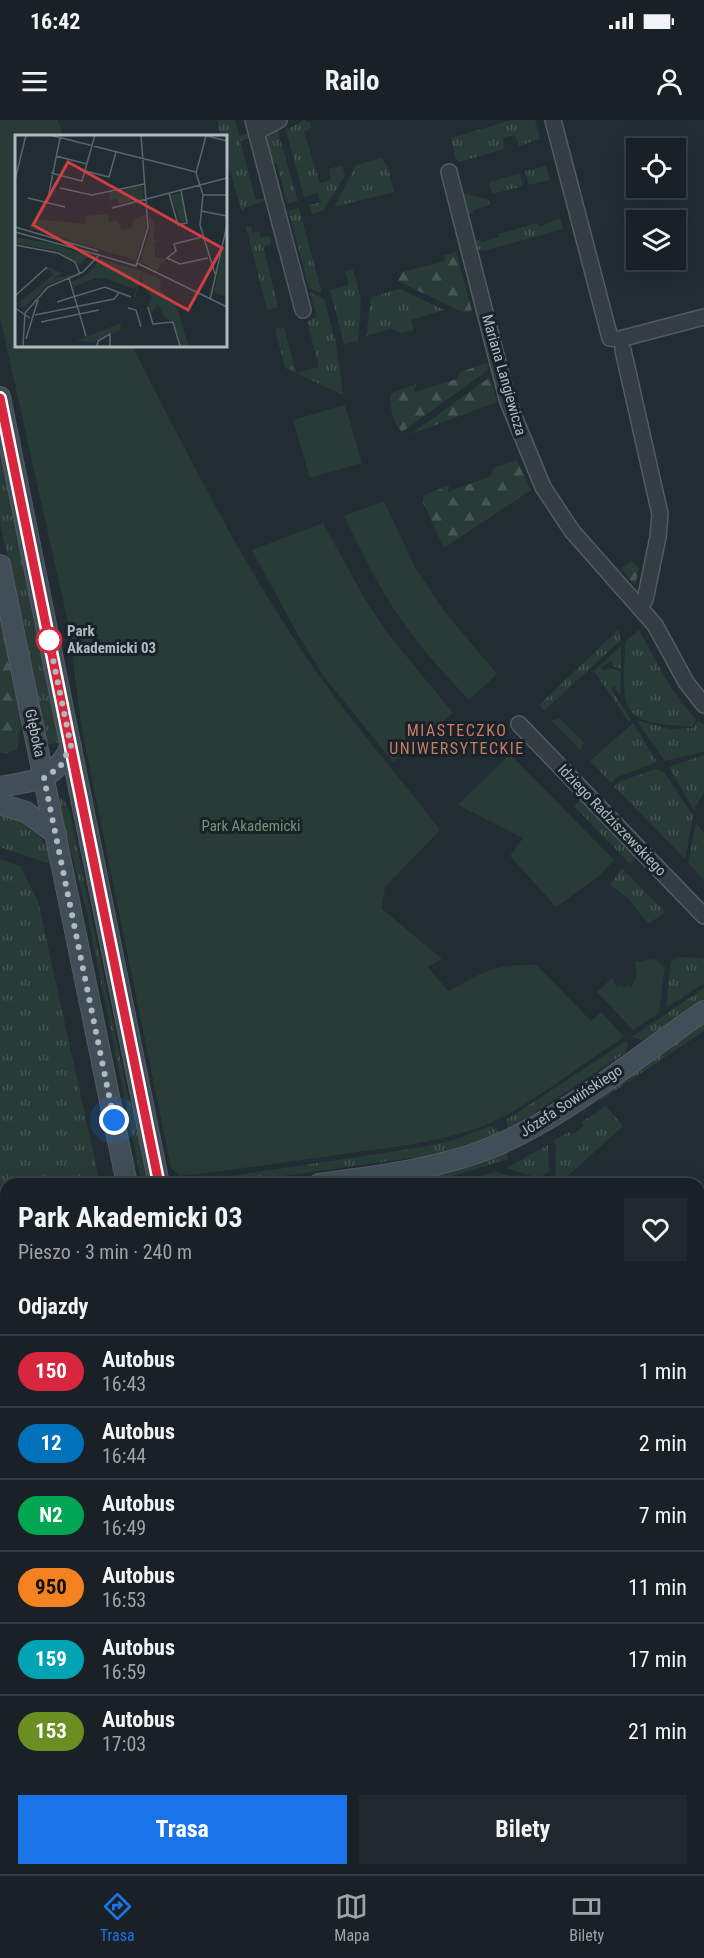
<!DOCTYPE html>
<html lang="pl">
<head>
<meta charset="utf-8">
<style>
	:root { --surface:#192126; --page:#22292e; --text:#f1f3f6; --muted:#9fa3a7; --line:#373e43; --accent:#1a73e8 }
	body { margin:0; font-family:"Roboto Condensed",sans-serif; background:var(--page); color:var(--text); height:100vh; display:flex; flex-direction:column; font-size:22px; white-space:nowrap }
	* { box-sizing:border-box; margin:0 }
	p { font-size:20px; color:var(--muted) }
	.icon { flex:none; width:33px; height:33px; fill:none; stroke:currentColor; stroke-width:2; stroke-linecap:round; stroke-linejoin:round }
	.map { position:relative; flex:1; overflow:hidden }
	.side { position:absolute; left:0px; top:1058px; width:705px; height:698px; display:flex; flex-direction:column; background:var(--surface); border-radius:18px 18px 0 0; box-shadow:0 6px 24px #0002,0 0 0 2px var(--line) }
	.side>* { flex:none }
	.badge { padding:0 12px; border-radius:20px; font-size:21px; line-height:39px }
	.fabs { position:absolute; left:626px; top:18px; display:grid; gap:12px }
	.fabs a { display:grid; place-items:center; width:60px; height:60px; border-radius:0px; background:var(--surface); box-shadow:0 6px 24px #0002,0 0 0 2px var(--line); font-size:30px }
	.you { position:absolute; width:30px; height:30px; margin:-15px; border:4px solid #fff; border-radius:50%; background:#1a73e8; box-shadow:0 0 0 9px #1a73e833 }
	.map>.badge { position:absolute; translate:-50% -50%; box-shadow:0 0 0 3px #fff }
	h2 { padding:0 18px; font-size:22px; line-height:54px }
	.round { display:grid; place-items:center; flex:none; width:63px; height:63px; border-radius:0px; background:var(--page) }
	.summary { display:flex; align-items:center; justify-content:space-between; height:102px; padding:0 18px }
	h1 { font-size:28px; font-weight:700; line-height:45px }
	.button { display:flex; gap:12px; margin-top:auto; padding:12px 18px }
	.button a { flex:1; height:69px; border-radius:0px; background:var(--accent); color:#fff; font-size:24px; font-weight:700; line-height:69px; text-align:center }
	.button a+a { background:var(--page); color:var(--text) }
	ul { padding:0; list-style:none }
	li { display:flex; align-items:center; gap:18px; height:72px; padding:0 18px; border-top:2px solid var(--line) }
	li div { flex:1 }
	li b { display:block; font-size:22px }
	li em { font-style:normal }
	li .badge { min-width:66px; font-weight:700; text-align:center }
	.status { display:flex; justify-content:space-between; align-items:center; height:42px; padding:0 30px; background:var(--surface); direction:ltr }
	.status svg { height:16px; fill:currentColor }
	header { display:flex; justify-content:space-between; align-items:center; height:78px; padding:0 18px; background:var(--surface); font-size:27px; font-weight:700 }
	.dock { display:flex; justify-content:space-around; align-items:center; height:84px; border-top:2px solid var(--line); background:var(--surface); font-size:16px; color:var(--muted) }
	.dock a { display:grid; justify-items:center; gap:3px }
	.dock .current { color:var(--accent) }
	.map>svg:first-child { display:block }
	.grass { fill:url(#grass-tufts) }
	.forest { fill:url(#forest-firs) }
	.green { fill:#293b37 }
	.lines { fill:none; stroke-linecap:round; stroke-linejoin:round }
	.street-casing { stroke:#515b62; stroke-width:18 }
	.secondary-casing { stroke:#515b62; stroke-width:22 }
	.street { stroke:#343d44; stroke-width:15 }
	.secondary { stroke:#424e57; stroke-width:20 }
	.line-casing { stroke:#fff; stroke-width:14 }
	.line { stroke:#d7263d; stroke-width:9 }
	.walk { stroke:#aeb9c1; stroke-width:6; stroke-dasharray:0 10.8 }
	.stop-dot { fill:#fff; stroke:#d7263d; stroke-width:3 }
	.labels { text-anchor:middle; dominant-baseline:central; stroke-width:6; stroke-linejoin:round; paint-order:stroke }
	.street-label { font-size:15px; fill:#aeb9c1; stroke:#192229 }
	.stop-label { font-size:15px; font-weight:bold; fill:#aeb9c1; stroke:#192229; text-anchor:start }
	.park-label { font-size:15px; fill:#709571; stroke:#192229 }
	.neighbourhood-label { font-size:16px; letter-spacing:1.5px; fill:#c87c62; stroke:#192229 }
	.inset-road { fill:none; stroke:#59646c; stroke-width:1.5 }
	.view { fill:#d03e3f; fill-opacity:0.15; stroke:#d03e3f; stroke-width:3 }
	.inset-edge { fill:none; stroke:#aeb9c1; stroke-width:3 }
</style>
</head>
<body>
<div class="status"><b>16:42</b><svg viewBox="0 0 49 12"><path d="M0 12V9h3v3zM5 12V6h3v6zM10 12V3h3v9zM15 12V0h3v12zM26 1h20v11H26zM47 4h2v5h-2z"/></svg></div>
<header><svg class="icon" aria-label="menu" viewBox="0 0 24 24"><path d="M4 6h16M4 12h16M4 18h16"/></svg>Railo<svg class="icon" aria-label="person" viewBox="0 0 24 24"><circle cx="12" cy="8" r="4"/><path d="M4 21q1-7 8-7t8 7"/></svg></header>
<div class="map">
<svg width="704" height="1754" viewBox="0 0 704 1754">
	<defs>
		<pattern id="grass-tufts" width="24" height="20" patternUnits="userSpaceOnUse" patternTransform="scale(1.5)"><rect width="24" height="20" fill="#293b37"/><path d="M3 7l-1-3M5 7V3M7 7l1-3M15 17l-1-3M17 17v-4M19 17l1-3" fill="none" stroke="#465552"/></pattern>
		<pattern id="forest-firs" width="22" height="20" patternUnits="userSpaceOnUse" patternTransform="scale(1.5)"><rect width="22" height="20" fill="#293b37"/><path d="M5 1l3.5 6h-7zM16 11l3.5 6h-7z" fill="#465552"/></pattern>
	</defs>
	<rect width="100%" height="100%" fill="#212c33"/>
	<!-- grass -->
	<path class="grass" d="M217,0H235L239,16L249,13L250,18L240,21L256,80L265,78V81L246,87L242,91L240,86L225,34V16H221Z
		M304,0L311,3V8L304,12L320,63L331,60L329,49L342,45L345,55L324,90L312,94L310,85L321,82L318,73L304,77L286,10Z
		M512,0H535L540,19L519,26L515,15L503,18L504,29L460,42L456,40L451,18Z
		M277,9L298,81L287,84L277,45L269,41L264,19Z
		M381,38L388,47L394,72L334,87L356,45Z
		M546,46L550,60L529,65L525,51Z
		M520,53L523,66L492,74L489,62Z
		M460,72L489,80L490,85L473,90V93L468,94L475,121L481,119L482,122L499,117V114L537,103L539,107L560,98L563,109L484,131L475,129Z
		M299,88L322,173L309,168L289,93L279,94Z
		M251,106L252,113L259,111L261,118L268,116L271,118V124L263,126L278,187L267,190L246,107Z
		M353,149L361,180L358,221L344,224L330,170L349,165L345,151Z
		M400,169L444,190L411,200L414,210L401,213L391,209L366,216L371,177Z
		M310,172L324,179L336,223L343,275L285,248L275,209L284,207L296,253L319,247L307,201L317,197Z
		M0,319L61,622L46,625L0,402Z
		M619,509L620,521L544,591L539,585Z
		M639,510L671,568L696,600L692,606C614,604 624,588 625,522Z
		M621,526V549L613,546L611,541L600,547L604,551L611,548L621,552L620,575L614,566L611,569L631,600L629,602L594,551Z
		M559,598L581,619L584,623L580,630L552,601Z
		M636,600L670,609L692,608L698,601L704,604V631L665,641Z
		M633,603L657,642L617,657L611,663L590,641Z
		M704,635V672L694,690L669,647Z
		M656,649L665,653L693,696L685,739L614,666L621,661Z
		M56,676L64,680L70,692L128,976L140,1015L150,1063H144L140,1055L86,789Z
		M581,679L637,737L630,744L574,686Z
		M0,695C29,701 47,716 53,745L0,727Z
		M696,703L704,713V760L688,743Z
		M0,739L20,746L38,781L100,1063L6,1064V1137L0,1139Z
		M622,748L665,792L648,804L629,779L610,765Z
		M677,837L704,838V863L666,888L671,841Z
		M704,868V879L648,917L642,920L632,917Z
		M704,902V911L601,980L600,978L608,968Z
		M626,921L628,926L625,933L508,1010L506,1000Z
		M606,986L623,1006L560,1063H555L556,1025L553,1021L569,1012L572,1015L584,1006L582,1002Z
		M490,1006L497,1008L499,1014L433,1035L233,1063L191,1062L424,1027L454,1020Z
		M548,1025L549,1051L540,1058L508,1049V1047Z
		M507,1031L508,1039L436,1061L367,1064L490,1038Z
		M496,1052L536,1063H479L483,1055Z
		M6,1145V1217L0,1220V1147Z
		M6,1232V1506L0,1519V1235Z"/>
	<!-- forest -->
	<path class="forest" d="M456,132L472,191L464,193L398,161L402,152L445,141L444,135Z
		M487,243L488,250L402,312C394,305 387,282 392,273L416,264L414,272L457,259L460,252Z
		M490,257L497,282L411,314Z
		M517,340L531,370L444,428L423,383V376L449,365L448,372L491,356L493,348Z
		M632,441L639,448L635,466L621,448Z
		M0,490L22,596L17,630L3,634L0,632Z"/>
	<!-- green -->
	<path class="green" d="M0,0H58L63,16H16V225H132C185,330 238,436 304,534C345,595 395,651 440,710L385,767L382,789L442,839L428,847L448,871C487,851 491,844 537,845L591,901L601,892L624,917C579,945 538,981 490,1003C448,1021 401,1026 356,1032C298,1041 239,1049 180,1056L171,1048L81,605L69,507L0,198Z
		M345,285L362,343L310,358L293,300Z
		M384,381L415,447L444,491L497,554L469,580C445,554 420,528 400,498C378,466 361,431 344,396Z
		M323,403L365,479L389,515L453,593L393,642L325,558L298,515L252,430Z
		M510,634L614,740L598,757L556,787L510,736L523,718L458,685Z
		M654,839L665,847L659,893L633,910L597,872L612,858L618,868L620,865L625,868L627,865L631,867L637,856L635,842Z
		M515,1749H612L614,1754H512Z"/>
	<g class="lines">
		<defs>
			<path id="street" d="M253,0L303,190
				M553,0L610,218L620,219L704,197
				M256,12L279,0
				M449,52L508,282L543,367L572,411L655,505L686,562L704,585
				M623,230L660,394L658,417L645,480
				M519,604L704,796
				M699,1253L704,1248
				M699,1268L704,1273
				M699,1518L704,1523
				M699,1744L704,1743
				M497,1754L501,1749
				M666,1754L683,1749"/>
			<path id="secondary" d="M0,277L159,1064
				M0,445L127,1064
				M0,667C35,660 54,662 71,626
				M0,684L26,692L56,714
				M319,1064C375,1056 432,1050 485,1030C559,1002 638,936 704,891
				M190,1749V1754"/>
		</defs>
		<!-- street casing -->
		<use href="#street" class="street-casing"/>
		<!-- secondary casing -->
		<use href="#secondary" class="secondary-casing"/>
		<!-- street -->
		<use href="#street" class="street"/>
		<!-- secondary -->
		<use href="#secondary" class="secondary"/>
	</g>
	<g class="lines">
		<defs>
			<path id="line" d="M0,278L159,1064"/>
		</defs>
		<!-- line casing -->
		<use href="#line" class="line-casing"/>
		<!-- line -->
		<use href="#line" class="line"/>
		<!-- walk -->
		<path class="walk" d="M49,520L71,626L60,647L44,658L114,1000"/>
	</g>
	<!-- markers -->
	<circle class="stop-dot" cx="49" cy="520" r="12"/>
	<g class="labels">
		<!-- street labels -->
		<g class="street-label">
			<text transform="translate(504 255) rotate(74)">Mariana Langiewicza</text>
			<text transform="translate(35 613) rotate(78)">Głęboka</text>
			<text transform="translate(612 700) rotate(46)">Idziego Radziszewskiego</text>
			<text transform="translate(571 981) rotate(-33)">Józefa Sowińskiego</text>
		</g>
		<!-- stop labels -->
		<g class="stop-label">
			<text x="67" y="511">Park<tspan x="67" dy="17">Akademicki 03</tspan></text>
		</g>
		<!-- park labels -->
		<g class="park-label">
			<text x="251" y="706">Park Akademicki</text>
		</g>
		<!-- neighbourhood labels -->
		<g class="neighbourhood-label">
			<text x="457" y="610">MIASTECZKO<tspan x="457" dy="18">UNIWERSYTECKIE</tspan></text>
		</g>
	</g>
	<!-- overview -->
	<g transform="translate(15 15)">
		<rect width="212" height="212" fill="#212c33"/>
		<path d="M127,50L128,64L104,69L102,64H96V71L93,58ZM134,81L137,84L140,93L138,104L143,105L144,106H140V122L151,124L141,136L125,126L135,95ZM0,102L39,109L74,121L64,130L43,116L0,108ZM85,124L127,136L145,144L146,156L161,170L174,211H166L159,187L151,184L143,169L137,177L133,170L137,162L127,151V137L122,158L118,146L121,159L119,163L120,154L92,144L80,143L59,152L56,147L72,140Z" fill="#293b37"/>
		<path d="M32,132L47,138L38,144L60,139L34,149L10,172H4L8,167L1,170L38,140L35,135L28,137Z" fill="#293b37"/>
		<path d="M208,113H211V162L199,157Z" fill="#293b37"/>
		<path d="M166,58L172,86L166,89L156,60ZM93,79L94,87L102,85L107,94L117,93L119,84L130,79L131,95L120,125L14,93L20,84L71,89L70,81ZM106,188L105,195L79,207L61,206Z" fill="#293b37"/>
		<path class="inset-road" d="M35,0L181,37M188,0L212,6M191,1L181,38L188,60L185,90L200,139M41,21L72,29M70,36L94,42L101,17M36,38L67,46L80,0M0,45L11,0M45,53L77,60L129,49M154,58L163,90L172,88L166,55M188,60H212M13,63L50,72M32,68L45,3M97,73L212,43M186,76L212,81M0,92L83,116M0,97L84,120M187,102L159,109L161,116L152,123L165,129L193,123M0,110L43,118L60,127L65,139M122,128L212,172M54,143L71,201M0,161L32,132M195,165L212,90M42,167L90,152L116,162M133,172L138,189L158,187L165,211M0,173L15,183M113,173L121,175L126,192M20,180L99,164L104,158M26,187L84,175M11,204L23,165M8,211L10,178L33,152L68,137L84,120L121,131L133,93L126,0M82,211L83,206L95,199V211"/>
		<path class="view" d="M53,27L207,113L173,175L18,90Z"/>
		<rect width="212" height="212" class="inset-edge"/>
	</g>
</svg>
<div class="fabs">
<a><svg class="icon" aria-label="locate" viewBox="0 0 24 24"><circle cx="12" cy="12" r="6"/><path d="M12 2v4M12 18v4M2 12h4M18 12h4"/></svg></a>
<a><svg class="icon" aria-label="layers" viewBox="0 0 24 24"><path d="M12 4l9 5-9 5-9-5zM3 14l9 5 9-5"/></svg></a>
</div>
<div class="you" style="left:114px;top:1000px"></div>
<section class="side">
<div class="summary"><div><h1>Park Akademicki 03</h1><p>Pieszo · 3 min · 240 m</p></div><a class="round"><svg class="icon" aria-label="heart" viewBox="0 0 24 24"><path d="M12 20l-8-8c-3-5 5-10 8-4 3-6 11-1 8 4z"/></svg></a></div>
<h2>Odjazdy</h2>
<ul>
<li><span class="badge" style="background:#d7263d;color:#fff">150</span><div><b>Autobus</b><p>16:43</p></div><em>1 min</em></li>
<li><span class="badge" style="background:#0072bc;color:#fff">12</span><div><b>Autobus</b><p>16:44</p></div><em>2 min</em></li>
<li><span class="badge" style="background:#00a651;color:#fff">N2</span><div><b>Autobus</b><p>16:49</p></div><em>7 min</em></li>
<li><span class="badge" style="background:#f58220;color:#111">950</span><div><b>Autobus</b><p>16:53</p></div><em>11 min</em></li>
<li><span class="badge" style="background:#00a3b4;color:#fff">159</span><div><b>Autobus</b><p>16:59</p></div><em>17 min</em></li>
<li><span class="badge" style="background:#6b8e23;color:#fff">153</span><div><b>Autobus</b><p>17:03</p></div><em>21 min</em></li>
</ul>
<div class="button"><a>Trasa</a><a>Bilety</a></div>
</section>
</div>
<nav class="dock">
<a class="current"><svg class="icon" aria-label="directions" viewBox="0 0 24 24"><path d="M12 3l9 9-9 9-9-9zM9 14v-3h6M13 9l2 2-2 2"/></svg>Trasa</a>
<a><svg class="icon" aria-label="map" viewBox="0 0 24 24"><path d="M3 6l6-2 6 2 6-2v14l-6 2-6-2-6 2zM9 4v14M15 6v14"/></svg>Mapa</a>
<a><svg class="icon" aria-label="tickets" viewBox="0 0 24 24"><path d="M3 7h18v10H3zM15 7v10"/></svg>Bilety</a>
</nav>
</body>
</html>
